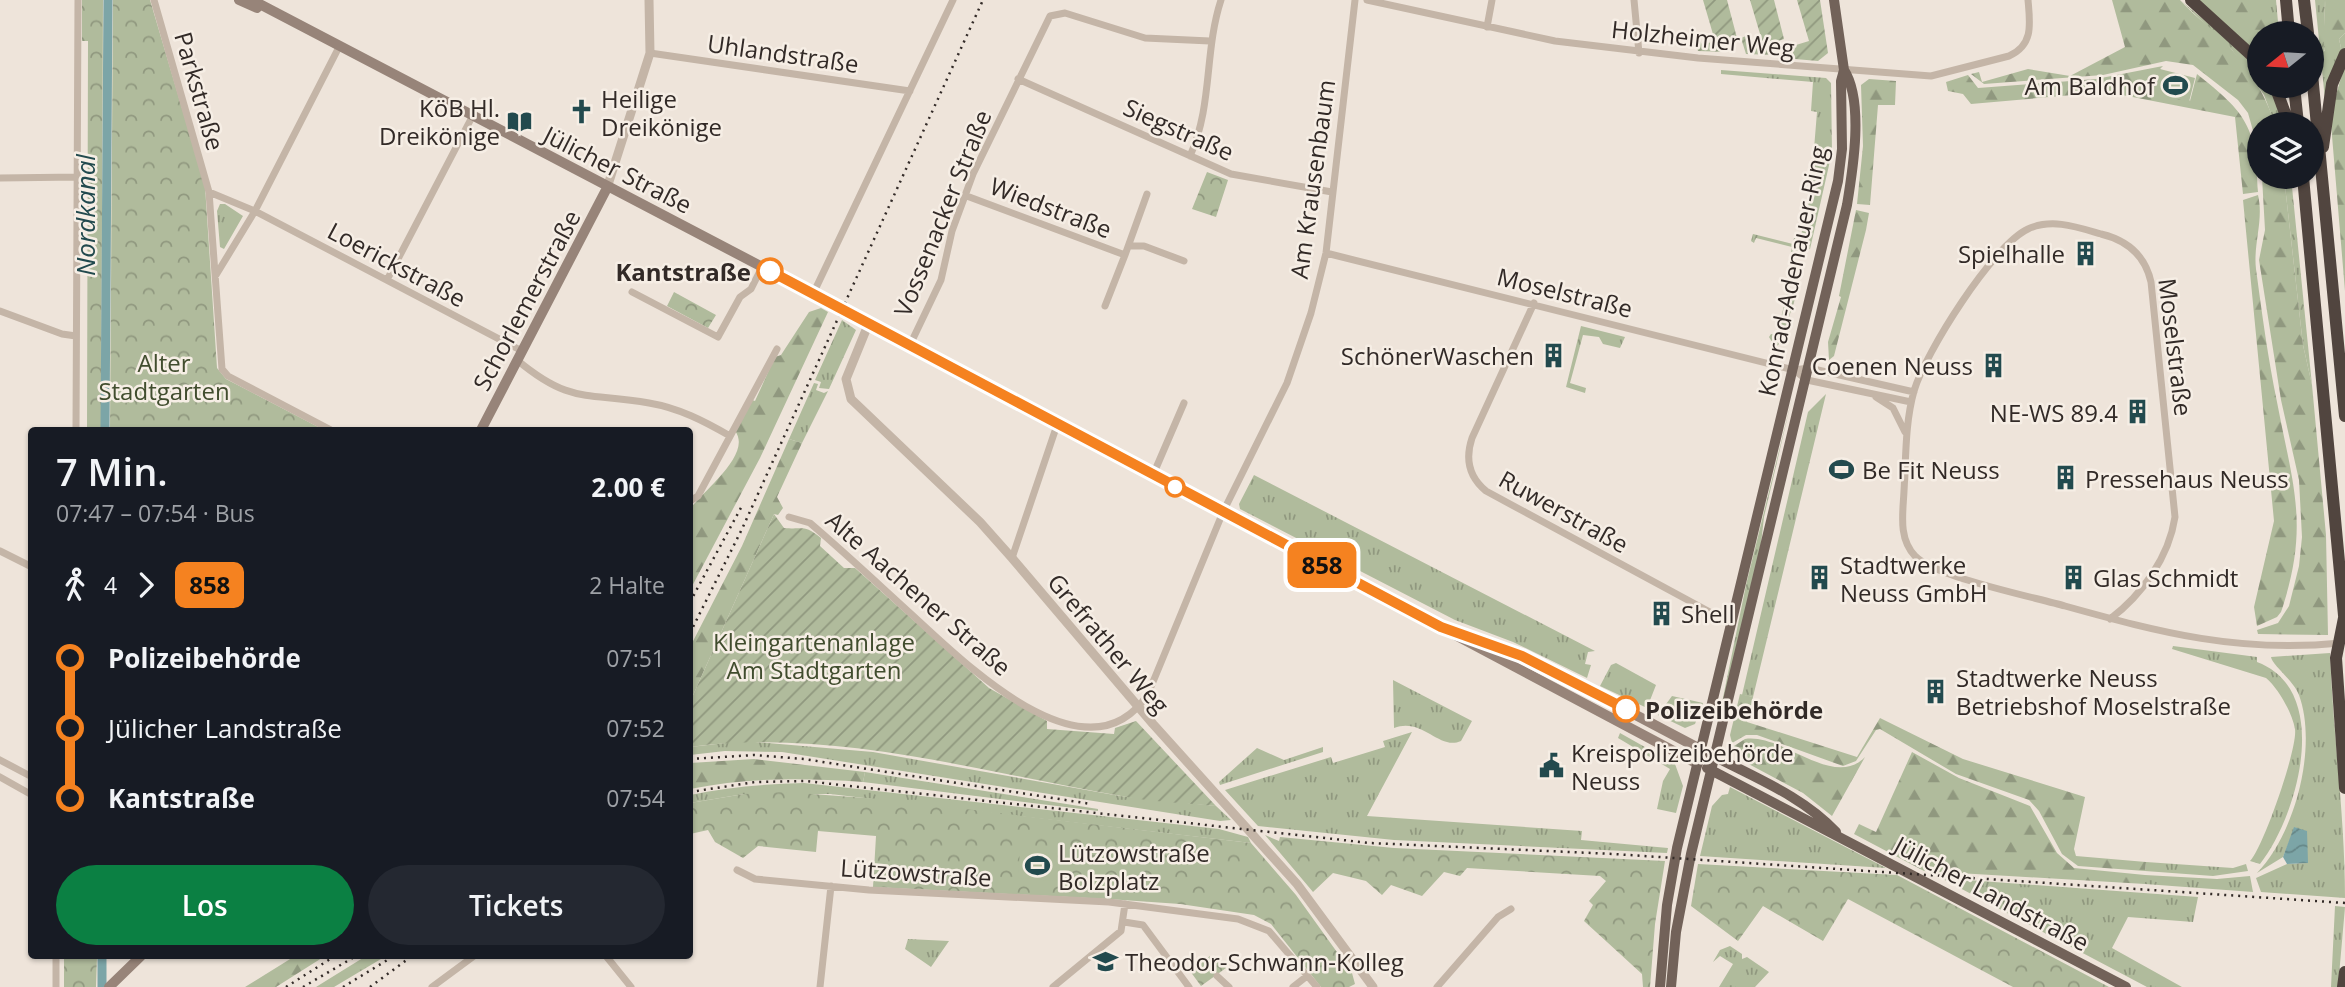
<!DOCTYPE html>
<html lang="de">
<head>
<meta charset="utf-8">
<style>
	:root { --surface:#171b24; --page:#242831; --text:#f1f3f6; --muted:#9ea1a6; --accent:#0b8043 }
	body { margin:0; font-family:"Open Sans",sans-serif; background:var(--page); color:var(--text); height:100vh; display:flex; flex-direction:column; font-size:26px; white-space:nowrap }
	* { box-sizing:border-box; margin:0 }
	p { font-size:23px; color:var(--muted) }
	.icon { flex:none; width:38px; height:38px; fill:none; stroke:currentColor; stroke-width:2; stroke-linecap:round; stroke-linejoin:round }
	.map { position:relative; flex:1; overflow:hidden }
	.details { position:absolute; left:28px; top:427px; width:665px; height:532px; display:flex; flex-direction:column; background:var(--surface); border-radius:7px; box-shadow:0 2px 5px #0004 }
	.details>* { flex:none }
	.badge { padding:0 14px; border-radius:10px; font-size:24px; line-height:46px }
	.needle { width:46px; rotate:252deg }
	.tools { position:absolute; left:2247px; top:21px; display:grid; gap:14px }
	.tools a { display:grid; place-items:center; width:77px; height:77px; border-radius:50%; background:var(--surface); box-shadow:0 2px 5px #0004; font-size:35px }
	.map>.badge { position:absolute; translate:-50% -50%; box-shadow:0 0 0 4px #fff }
	.legs { display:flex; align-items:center; gap:10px; height:77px; padding:0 28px; font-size:23px }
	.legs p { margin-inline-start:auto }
	.headline { display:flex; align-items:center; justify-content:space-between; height:119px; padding:0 28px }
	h1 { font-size:38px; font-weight:600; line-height:52px }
	.cta { display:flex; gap:14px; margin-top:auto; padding:14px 28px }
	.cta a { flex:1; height:80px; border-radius:42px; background:var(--accent); color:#fff; font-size:28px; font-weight:600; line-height:80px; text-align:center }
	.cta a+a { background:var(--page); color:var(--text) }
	ul { padding:0 28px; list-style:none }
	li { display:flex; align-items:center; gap:24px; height:70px; font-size:26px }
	li i { display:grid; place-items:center; width:10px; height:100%; margin:0 9px; background:currentColor }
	li i::after { content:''; width:18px; height:18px; margin:-9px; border:5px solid; border-radius:50%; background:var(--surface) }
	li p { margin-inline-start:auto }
	li:first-child i { background:linear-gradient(#0000 50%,currentColor 0) }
	li:last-child i { background:linear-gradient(currentColor 50%,#0000 0) }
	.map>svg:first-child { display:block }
	.grass { fill:url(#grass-tufts) }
	.forest { fill:url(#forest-firs) }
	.park { fill:url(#park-crowns) }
	.garden { fill:url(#garden-furrows) }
	.pitch { fill:#b0bb9c }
	.water { fill:url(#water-waves) }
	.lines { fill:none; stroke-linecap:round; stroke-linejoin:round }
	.canal { stroke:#7ca5a7; stroke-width:9 }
	.minor { stroke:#c4b5a7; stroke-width:7 }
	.tertiary { stroke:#c4b5a7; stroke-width:9 }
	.secondary { stroke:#978479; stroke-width:10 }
	.primary { stroke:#726259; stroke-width:10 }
	.motorway { stroke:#51453f; stroke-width:12 }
	.rail { stroke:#322a27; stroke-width:2.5; stroke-dasharray:2 5; stroke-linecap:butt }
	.line-1-casing { stroke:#fff; stroke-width:16 }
	.line-1 { stroke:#f58220; stroke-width:10 }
	.stop-1-dot { fill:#fff; stroke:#f58220; stroke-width:3.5 }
	.labels { text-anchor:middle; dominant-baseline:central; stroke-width:5; stroke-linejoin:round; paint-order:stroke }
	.street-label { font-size:24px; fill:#322a27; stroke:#f6eee5 }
	.poi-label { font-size:24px; fill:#322a27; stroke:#f6eee5; text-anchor:start }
	.stop-label { font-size:24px; font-weight:bold; fill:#322a27; stroke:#f6eee5; text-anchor:end }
	.park-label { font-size:24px; fill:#414d2e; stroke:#f6eee5 }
	.water-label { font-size:26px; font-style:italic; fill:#224a4e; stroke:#f6eee5 }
</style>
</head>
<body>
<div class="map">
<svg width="2345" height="987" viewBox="0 0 2345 987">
	<defs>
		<pattern id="grass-tufts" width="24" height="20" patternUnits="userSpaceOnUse" patternTransform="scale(1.75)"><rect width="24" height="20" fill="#b0bb9c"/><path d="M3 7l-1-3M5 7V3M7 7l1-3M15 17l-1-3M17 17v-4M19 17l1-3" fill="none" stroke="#90987f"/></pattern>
		<pattern id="forest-firs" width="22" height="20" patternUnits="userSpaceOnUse" patternTransform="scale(1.75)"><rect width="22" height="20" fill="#b0bb9c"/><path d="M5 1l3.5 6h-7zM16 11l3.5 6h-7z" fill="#90987f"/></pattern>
		<pattern id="park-crowns" width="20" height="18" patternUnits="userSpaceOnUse" patternTransform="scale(1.75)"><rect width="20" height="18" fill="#b0bb9c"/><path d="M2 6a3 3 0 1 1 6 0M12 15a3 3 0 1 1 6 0" fill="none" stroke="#90987f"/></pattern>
		<pattern id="garden-furrows" width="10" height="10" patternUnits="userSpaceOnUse" patternTransform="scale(1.75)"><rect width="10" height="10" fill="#b0bb9c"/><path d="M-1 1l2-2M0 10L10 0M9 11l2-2" fill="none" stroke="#90987f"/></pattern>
		<pattern id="water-waves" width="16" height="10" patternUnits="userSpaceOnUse" patternTransform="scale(1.75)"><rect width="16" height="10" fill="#7ca5a7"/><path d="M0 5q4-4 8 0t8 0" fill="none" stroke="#668788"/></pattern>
	</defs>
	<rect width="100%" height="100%" fill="#eee4da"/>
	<!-- grass -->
	<path class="grass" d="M2180,0L2245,54L2259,71V86H2269L2284,124H2275L2264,95L2232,50Z
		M2195,0H2276L2279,33H2259V56Z
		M2315,0H2325L2324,51L2335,54L2341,48L2339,39L2345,33V47L2325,100Z
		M1721,70L1826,78L1831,83L1832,152L1810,249L1791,252L1792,247L1756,238L1754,243L1751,241L1753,234L1793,244L1794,238L1800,239L1810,198L1817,112L1811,111L1813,82L1721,74Z
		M2284,177H2291L2312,385L2303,345Z
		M220,204H225L243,216L224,249L220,247L217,211Z
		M1787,293L1796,296L1787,323L1785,340L1775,347L1769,337L1771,334L1777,335Z
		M842,320L856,330L829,389L819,388L821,382L815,380Z
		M1581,326L1625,337L1620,348L1603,344L1599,337L1583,335L1570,383L1586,388L1585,393L1566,387Z
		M814,383L818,384L816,390L824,393L828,391L802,443L789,439Z
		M1793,394L1764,517L1760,553L1716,732L1746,585Z
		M1826,394L1753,697L1742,695L1808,412Z
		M1254,475L1595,651L1588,652L1585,664L1591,665L1587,678L1513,642L1455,620L1240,509L1239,504Z
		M2173,646L2257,657V662C2333,690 2298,816 2260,864L2250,861C2263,848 2298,748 2295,729C2292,713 2279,689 2266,678L2172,649Z
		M2330,653C2333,734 2345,816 2345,898L2261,892L2256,878L2287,864L2307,863L2295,827L2283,857L2257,873C2295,834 2318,747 2299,695C2294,681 2272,665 2271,657Z
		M1616,663L1656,685L1647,708L1600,686L1611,665Z
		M1393,680L1472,721L1461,741C1439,751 1423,717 1394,728Z
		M1672,696L1703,703L1695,724L1685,728L1658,715Z
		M1412,732L1367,816L1582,831L1581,840L1668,848L1667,853L1394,840L1258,826L1225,790L1331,757L1333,763L1385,747L1383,741Z
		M1620,733L1675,764L1683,786L1676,813L1657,809L1663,781L1670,769L1618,738Z
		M743,741L873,752L1120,796L1216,806L1231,820L1220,821L782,752L725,751L690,755V747Z
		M1323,747V752L1220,785L1219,782L1257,748L1284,760Z
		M865,772L1098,809V811L863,782Z
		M804,783L1219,829L1248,837L1251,843L830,794H744L690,803V795C728,787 765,784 804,783Z
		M1730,787L1886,868L1700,856L1712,806L1722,795L1728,794Z
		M2146,862L2233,868L2246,864L2248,871L2213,876L2145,871Z
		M2145,875L2217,879L2250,876L2253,892L2145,884Z
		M1941,878L2198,897L2193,922L2128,917L2112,948L2182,987H2147Z
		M2335,906L2345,907L2338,987H2331Z
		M908,939L949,941L931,967L905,949Z
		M1730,946L1742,954V959L1747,957L1769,972L1755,987H1719L1733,964L1720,956L1713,962L1720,950Z
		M366,956H386L334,987H316Z"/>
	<!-- forest -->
	<path class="forest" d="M2112,0H2180C2192,14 2207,24 2220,37C2244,61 2265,92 2275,124H2259V152L2248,113L2238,100L2193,65L2166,61L2103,75L1984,84L1971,74L1979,72L1982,82L2028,69L2070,76L2125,47Z
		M2226,0H2263L2267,3L2269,27L2266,33H2259V41L2256,42L2220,13L2221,4Z
		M2325,0H2345V33L2339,39L2341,48L2334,59L2327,61C2320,40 2326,21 2325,0Z
		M2345,65V291L2331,124L2334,101Z
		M2163,66L2160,69L2190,101L2197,74C2247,114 2256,125 2258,192L2243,194L2235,117L2107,92L1971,104L1963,94L1948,91L1946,82L1968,75L1978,88L2096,79Z
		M1869,79L1896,81L1895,105H1878L1870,205L1857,204L1863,146L1861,85Z
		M2262,177H2284L2303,345L2312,385L2326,535L2328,635L2258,634L2257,630L2278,623L2289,606L2299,566L2302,537L2299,480L2281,400L2259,260L2265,230Z
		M2258,195C2264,220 2253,244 2256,269C2262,314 2268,358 2277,402C2293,486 2310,526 2281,612L2277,617L2257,626L2254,607L2274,521L2243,200Z
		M1856,210L1869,213L1866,230L1834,356L1829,360L1828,342L1841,297L1839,296Z
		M821,308L828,312L760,458L690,590C690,575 684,518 691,508C702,492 753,454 735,431L752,400L755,401L775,357L781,355L809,312Z
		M789,439L802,443L777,497L783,508L778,515L774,514L690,702V647L742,546Z
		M1740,694L1753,697L1747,722L1857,757L1880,718L1963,759L2085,797L2074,849L2076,856L2146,862L2145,871L2078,866L2062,854L2039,811L2029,800L1956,774L1880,729L1876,730L1856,761L1843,766L1757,735H1746L1732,743L1730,735Z
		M1745,739C1783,733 1833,790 1865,757L1832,816L1803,793L1743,761L1734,746Z
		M1912,752L1959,778L2030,806L2057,853L2074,868L2145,875V884L1924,871L1854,834L1859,824L1876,832Z
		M754,759L865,772L863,782C804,778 748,777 690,789V763Z
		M295,956H325L276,987H245Z"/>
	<!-- park -->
	<path class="park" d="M82,0H103L101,430H87L88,41H82Z
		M113,0H150L205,186L217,368L226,379L324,430H110Z
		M1207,172L1228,180L1216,217L1192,209Z
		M674,292L716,315L708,328L667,306Z
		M785,792L880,799L1251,843L1296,895L1352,973L1355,984L1349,987H1321L1271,924L1254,915L1180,904L1108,899L873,887L876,836L818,831L816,852L758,846L743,858L715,842L708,830L690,834V803L744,794Z
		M1265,835L1279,841L1280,837L1394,848L1665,861L1655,924L1650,987H1643L1642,974L1584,921L1593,905L1589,901L1606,881L1600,876L1467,868L1460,876L1444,872L1422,896L1391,885L1382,895L1366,881L1333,873L1313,892Z
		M1698,864L1897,875L2109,987H2013L1848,899L1823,941L1763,906L1738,941L1691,906Z
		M64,956H97L96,987H64Z
		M1210,956L1215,964L1221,960L1226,968L1201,986L1190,971Z"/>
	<!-- garden -->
	<path class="garden" d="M1703,0H1727L1737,38L1727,41L1728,52L1698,51L1695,42L1700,40L1702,45L1715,41Z
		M1750,0H1774L1784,39L1772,43L1776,55L1746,54L1741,38L1746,36L1750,48L1763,44Z
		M1797,0H1820L1828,53L1818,61L1795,59L1790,43L1795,42L1796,45L1809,41Z
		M774,514L784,528C804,530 803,524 821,538L820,546L844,568H855L989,688L1047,721V729L1114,734L1115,728L1136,721L1216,806C1185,803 1152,802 1121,796C981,772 833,728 690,747V702Z"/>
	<!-- pitch -->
	<path class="pitch" d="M2160,69L2195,78L2189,102L2154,93Z
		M1020,850L1058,854L1056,881L1018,878Z"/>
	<!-- water -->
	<path class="water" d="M2294,827L2307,831L2308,863L2287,864L2283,857Z"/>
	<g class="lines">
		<!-- canal -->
		<path class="canal" d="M105,430L108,0
			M102,987V956"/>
		<!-- minor -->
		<path class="minor" d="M154,0L209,192L222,369L228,376L331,430
			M1367,0L1555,41L1698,58L1931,76L2009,56C2034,45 2030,23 2028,0
			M1634,0L1639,53
			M1487,27L1492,0
			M650,53L910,91
			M1018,79L1231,174L1332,192
			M1190,156C1213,105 1204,52 1221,0
			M0,178L78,177
			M209,192L255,211L522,351
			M964,195L1125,255L1105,306
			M1129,246H1144L1184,261
			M1326,253L1794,370L1807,380L1911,402
			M1125,255L1147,194
			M216,275L255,211L339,47
			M387,280L472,117
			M632,292L718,337L740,297L751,289L762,267
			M813,294L953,0
			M1534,303L1472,438C1465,459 1469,477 1486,491L1732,624
			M0,311L62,334L76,336
			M909,347L941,280L952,231L973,174L1050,16L1065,13L1145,38L1210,41
			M517,360C571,405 587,392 649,403C679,408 704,421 730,436
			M1794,370L1809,368L1914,392
			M1876,397L1893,408L1905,432
			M76,430L78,0
			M1153,475L1184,403
			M690,501L698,496L777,349
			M789,517L810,523C844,552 876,582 909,612C959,657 1086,788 1148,694L1223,512L1287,383L1311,313L1326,253L1355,0
			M0,551L32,567
			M1012,558L1057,425
			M2110,619C2142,595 2169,557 2175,517L2151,282C2145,255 2126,240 2101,234C2077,227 2052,218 2028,229C1993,245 1925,353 1914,391C1905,423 1906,458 1904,491C1903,513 1898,538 1915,556C1935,577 2034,597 2065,606C2162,633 2239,653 2341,643
			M0,760L32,777
			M0,777L32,795
			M737,870L755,879L869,890L1109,902L1238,919L1269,931L1317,987
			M1124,922L1143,925L1189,987
			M606,956L631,987
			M1217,976L1229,987
			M56,987V956
			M432,987L474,956
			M820,987L831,886
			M1053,987L1121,931L1125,904
			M1293,987L1307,976
			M1437,987L1498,917L1511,909"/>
		<!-- tertiary -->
		<path class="tertiary" d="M607,188L650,53L649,0
			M868,325L846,379L851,399L980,522L1012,558L1153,724L1297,884L1373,987"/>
		<!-- secondary -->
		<path class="secondary" d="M239,0L257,8
			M252,0L770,271L1698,764
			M481,430L607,188
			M1458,632L1543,666L1702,750
			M109,987L141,956"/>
		<!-- primary -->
		<path class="primary" d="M1710,754C1753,777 1803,796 1836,832
			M1707,768L2126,987
			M1660,987L1667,905L1677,848L1838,181L1842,149L1841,81L1844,70L1834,0
			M1671,987L1676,932L1691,854L1847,205C1853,169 1864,101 1844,70"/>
		<!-- motorway -->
		<path class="motorway" d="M2191,0L2259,62
			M2286,0L2289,33
			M2304,0L2308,33
			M2312,74L2345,416
			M2275,86L2289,124
			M2294,86L2298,124
			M2323,147L2332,84L2345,54
			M2303,177L2345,626
			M2344,618L2336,658L2345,788
			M2343,987L2345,972"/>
		<!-- rail -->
		<path class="rail" d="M690,602L743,504
			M690,633L742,529L983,0
			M690,759L754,755L804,759L1091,804
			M690,792L755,782L805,781L1370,843L1614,854L2345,903
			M286,987L335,956
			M303,987L356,956
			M343,987L394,956
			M370,987L412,956"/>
	</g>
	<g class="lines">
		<defs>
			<path id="line-1" d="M770,271L1441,627L1522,656L1626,709"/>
		</defs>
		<!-- line-1 casing -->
		<use href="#line-1" class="line-1-casing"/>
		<!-- line-1 -->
		<use href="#line-1" class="line-1"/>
	</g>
	<!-- icons -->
	<defs>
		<symbol id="stadium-bare" viewBox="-9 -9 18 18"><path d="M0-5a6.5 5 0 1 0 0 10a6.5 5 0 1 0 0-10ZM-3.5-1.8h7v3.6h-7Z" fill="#224a4e" stroke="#f6eee5" stroke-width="2.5" paint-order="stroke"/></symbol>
		<symbol id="church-bare" viewBox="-9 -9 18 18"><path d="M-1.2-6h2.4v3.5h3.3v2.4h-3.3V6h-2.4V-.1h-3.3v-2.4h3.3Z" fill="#224a4e" stroke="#f6eee5" stroke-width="2.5" paint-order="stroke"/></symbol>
		<symbol id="library-bare" viewBox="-9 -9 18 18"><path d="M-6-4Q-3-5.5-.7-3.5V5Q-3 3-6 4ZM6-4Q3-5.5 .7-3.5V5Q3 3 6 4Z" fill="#224a4e" stroke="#f6eee5" stroke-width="2.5" paint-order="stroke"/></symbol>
		<symbol id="building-bare" viewBox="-9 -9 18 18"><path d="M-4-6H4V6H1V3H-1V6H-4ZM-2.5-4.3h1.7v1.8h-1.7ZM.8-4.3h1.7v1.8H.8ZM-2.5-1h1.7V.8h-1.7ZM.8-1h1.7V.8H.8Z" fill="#224a4e" stroke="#f6eee5" stroke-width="2.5" paint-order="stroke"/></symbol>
		<symbol id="civic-bare" viewBox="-9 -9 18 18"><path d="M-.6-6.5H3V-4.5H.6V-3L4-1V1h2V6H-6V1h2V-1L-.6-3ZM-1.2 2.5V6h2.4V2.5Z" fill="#224a4e" stroke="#f6eee5" stroke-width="2.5" paint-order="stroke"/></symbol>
		<symbol id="school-bare" viewBox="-9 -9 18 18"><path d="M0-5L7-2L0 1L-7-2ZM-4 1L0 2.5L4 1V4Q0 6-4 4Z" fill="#224a4e" stroke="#f6eee5" stroke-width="2.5" paint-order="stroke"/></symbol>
	</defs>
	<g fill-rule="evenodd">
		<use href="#stadium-bare" x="2158" y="68" width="35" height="35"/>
		<use href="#church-bare" x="564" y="94" width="35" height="35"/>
		<use href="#library-bare" x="502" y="104" width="35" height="35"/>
		<use href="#building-bare" x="2068" y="236" width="35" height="35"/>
		<use href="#building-bare" x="1536" y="338" width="35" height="35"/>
		<use href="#building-bare" x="1976" y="348" width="35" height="35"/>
		<use href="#building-bare" x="2120" y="394" width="35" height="35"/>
		<use href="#stadium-bare" x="1824" y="452" width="35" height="35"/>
		<use href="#building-bare" x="2048" y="460" width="35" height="35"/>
		<use href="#building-bare" x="2056" y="560" width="35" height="35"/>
		<use href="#building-bare" x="1802" y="560" width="35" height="35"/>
		<use href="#building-bare" x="1644" y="596" width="35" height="35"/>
		<use href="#building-bare" x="1918" y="674" width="35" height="35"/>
		<use href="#civic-bare" x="1534" y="748" width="35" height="35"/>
		<use href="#stadium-bare" x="1020" y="848" width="35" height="35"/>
		<use href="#school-bare" x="1088" y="944" width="35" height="35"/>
	</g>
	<!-- markers -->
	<g class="stop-1-dot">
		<circle cx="770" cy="271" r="12"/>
		<circle cx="1175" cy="487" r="9"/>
		<circle cx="1626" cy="709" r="12"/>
	</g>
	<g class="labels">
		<!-- street labels -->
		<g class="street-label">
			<text transform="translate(1703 38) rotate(6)">Holzheimer Weg</text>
			<text transform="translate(783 53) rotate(8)">Uhlandstraße</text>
			<text transform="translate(200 91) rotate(74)">Parkstraße</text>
			<text transform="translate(1179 129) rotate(24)">Siegstraße</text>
			<text transform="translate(618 169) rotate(27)">Jülicher Straße</text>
			<text transform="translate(1312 179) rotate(-82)">Am Krausenbaum</text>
			<text transform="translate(1051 207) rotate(21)">Wiedstraße</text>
			<text transform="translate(942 213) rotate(-68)">Vossenacker Straße</text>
			<text transform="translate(397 264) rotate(28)">Loerickstraße</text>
			<text transform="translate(1792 271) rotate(-78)">Konrad-Adenauer-Ring</text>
			<text transform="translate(1565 292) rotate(14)">Moselstraße</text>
			<text transform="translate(526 300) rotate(-62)">Schorlemerstraße</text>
			<text transform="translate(2176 347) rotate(83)">Moselstraße</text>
			<text transform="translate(1564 511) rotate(29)">Ruwerstraße</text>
			<text transform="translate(919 593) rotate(41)">Alte Aachener Straße</text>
			<text transform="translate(1109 643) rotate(50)">Grefrather Weg</text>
			<text transform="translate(916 872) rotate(4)">Lützowstraße</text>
			<text transform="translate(1992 893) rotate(28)">Jülicher Landstraße</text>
		</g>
		<!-- poi labels -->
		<g class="poi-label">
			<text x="2155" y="85" text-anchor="end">Am Baldhof</text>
			<text x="601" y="98">Heilige<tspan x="601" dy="28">Dreikönige</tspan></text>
			<text x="500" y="107" text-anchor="end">KöB Hl.<tspan x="500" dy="28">Dreikönige</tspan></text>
			<text x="2065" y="253" text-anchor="end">Spielhalle</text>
			<text x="1534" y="355" text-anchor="end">SchönerWaschen</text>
			<text x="1973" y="365" text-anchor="end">Coenen Neuss</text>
			<text x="2118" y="412" text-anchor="end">NE-WS 89.4</text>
			<text x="1862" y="469">Be Fit Neuss</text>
			<text x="2085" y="478">Pressehaus Neuss</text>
			<text x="1840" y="564">Stadtwerke<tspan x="1840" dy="28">Neuss GmbH</tspan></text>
			<text x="2093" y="577">Glas Schmidt</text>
			<text x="1681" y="613">Shell</text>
			<text x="1956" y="677">Stadtwerke Neuss<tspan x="1956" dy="28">Betriebshof Moselstraße</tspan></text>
			<text x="1571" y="752">Kreispolizeibehörde<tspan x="1571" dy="28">Neuss</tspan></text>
			<text x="1058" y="852">Lützowstraße<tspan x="1058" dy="28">Bolzplatz</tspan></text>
			<text x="1125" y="961">Theodor-Schwann-Kolleg</text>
		</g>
		<!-- stop labels -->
		<g class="stop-label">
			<text x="751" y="271">Kantstraße</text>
			<text x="1645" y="709" text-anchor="start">Polizeibehörde</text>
		</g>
		<!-- park labels -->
		<g class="park-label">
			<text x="164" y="362">Alter<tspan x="164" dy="28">Stadtgarten</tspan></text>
			<text x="814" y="641">Kleingartenanlage<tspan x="814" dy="28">Am Stadtgarten</tspan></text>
		</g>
		<!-- water labels -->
		<g class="water-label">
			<text transform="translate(85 215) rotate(-90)">Nordkanal</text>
		</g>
	</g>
</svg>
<div class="tools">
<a><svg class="needle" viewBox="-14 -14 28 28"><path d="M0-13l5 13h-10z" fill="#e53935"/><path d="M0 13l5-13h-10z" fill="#9ea1a6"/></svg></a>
<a><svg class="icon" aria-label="layers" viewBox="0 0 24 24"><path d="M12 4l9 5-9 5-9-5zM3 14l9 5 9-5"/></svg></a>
</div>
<b class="badge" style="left:1322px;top:565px;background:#f58220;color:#111">858</b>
<section class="details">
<div class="headline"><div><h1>7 Min.</h1><p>07:47 – 07:54 · Bus</p></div><b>2.00 €</b></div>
<div class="legs"><svg class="icon" aria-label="walk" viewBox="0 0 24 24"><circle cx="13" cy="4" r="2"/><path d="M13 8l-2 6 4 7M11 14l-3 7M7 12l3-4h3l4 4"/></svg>4<svg class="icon" aria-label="forward" viewBox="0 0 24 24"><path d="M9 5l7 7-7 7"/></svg><b class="badge" style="background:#f58220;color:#111">858</b><p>2 Halte</p></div>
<ul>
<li><i style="color:#f58220"></i><b>Polizeibehörde</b><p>07:51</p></li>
<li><i style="color:#f58220"></i><span>Jülicher Landstraße</span><p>07:52</p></li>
<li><i style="color:#f58220"></i><b>Kantstraße</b><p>07:54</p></li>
</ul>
<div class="cta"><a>Los</a><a>Tickets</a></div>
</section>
</div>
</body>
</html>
